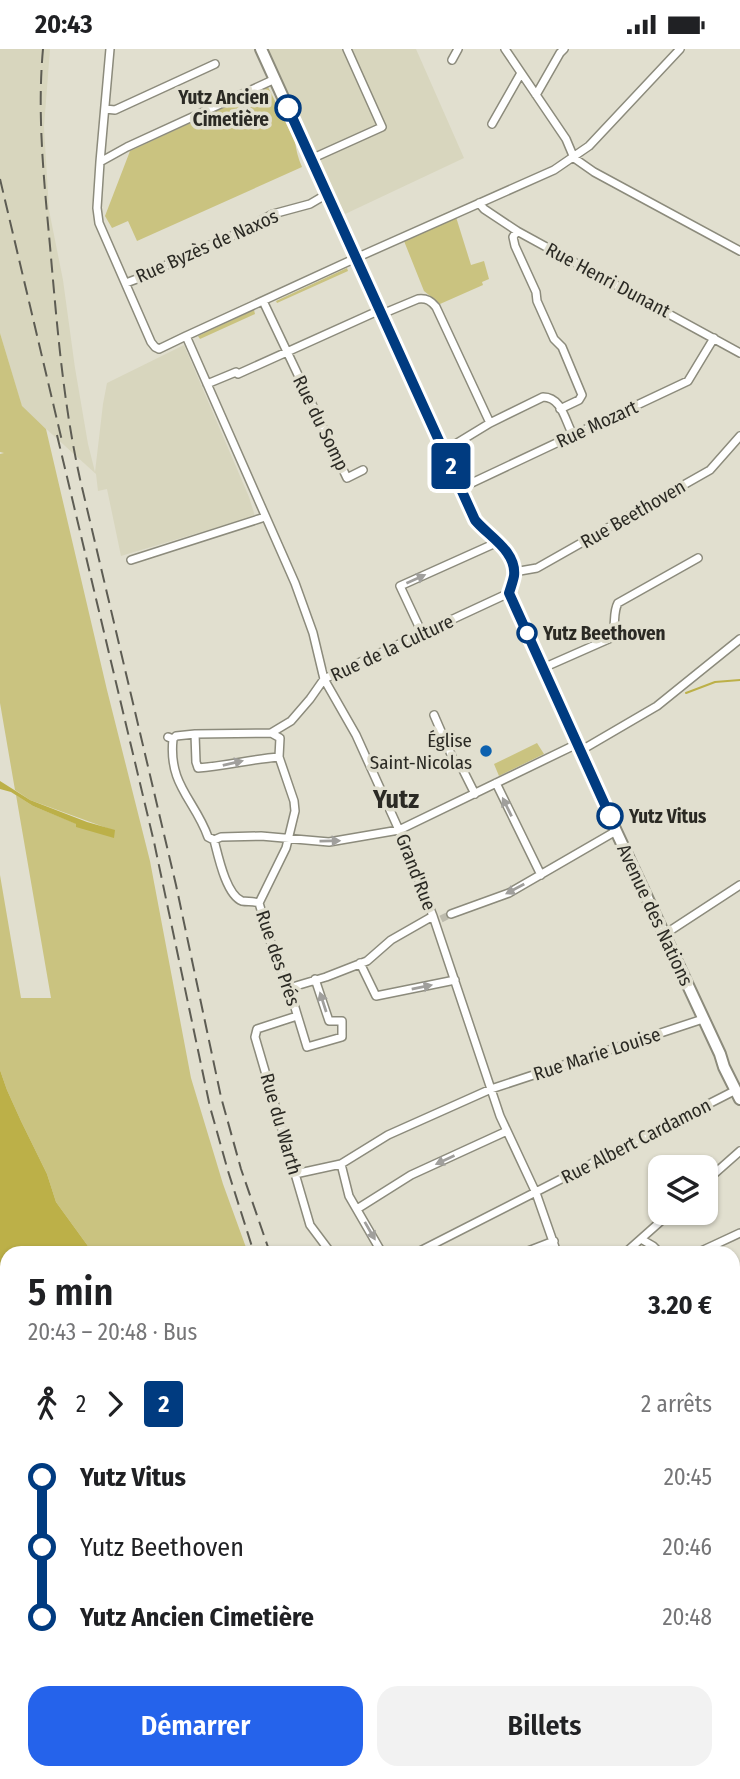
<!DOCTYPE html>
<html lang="fr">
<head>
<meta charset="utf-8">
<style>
	:root { --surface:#fff; --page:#f2f2f2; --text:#202124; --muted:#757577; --accent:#2563eb }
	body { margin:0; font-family:"Fira Sans Condensed",sans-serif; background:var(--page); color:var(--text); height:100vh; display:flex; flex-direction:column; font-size:26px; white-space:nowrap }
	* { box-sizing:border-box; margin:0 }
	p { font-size:23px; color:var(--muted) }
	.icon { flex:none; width:38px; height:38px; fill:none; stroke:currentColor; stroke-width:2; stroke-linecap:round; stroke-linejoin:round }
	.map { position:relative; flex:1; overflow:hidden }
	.side { position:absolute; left:0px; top:1197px; width:740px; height:534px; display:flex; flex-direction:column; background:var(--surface); border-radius:21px 21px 0 0; box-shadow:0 2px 5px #0004 }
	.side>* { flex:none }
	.badge { padding:0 14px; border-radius:5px; font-size:24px; line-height:46px }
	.controls { position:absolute; left:648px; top:1106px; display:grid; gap:14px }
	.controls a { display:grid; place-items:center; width:70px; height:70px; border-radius:14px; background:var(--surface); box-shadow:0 2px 5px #0004; font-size:35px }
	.map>.badge { position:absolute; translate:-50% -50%; box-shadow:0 0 0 4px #fff }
	.legs { display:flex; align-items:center; gap:10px; height:77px; padding:0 28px; font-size:23px }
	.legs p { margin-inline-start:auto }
	.headline { display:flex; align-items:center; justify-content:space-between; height:119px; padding:0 28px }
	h1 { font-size:38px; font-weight:600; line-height:52px }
	.button { display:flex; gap:14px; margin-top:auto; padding:14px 28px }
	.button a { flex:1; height:80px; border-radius:21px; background:var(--accent); color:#fff; font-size:28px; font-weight:600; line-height:80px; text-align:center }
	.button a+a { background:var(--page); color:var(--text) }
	ul { padding:0 28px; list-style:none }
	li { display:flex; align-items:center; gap:24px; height:70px; font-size:26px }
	li i { display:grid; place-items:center; width:10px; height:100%; margin:0 9px; background:currentColor }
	li i::after { content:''; width:18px; height:18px; margin:-9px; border:5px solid; border-radius:50%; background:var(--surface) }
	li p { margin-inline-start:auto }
	li:first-child i { background:linear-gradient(#0000 50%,currentColor 0) }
	li:last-child i { background:linear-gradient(currentColor 50%,#0000 0) }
	.status { display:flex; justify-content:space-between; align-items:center; height:49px; padding:0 35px; background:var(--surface); direction:ltr }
	.status svg { height:19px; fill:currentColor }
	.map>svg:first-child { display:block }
	.built { fill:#d8d6be }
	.green { fill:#cac380 }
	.water { fill:#bcb048 }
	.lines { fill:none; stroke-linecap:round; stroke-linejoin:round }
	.stream { stroke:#bcb048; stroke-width:2 }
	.minor-tunnel { stroke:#bdbbad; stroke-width:7; stroke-dasharray:7 3.5; stroke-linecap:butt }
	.minor-casing { stroke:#8c8b7c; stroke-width:10 }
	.secondary-casing { stroke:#8c8b7c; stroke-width:14 }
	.minor { stroke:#fff; stroke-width:7 }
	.secondary { stroke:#fff; stroke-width:10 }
	.rail { stroke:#5d5c53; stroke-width:2; stroke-dasharray:14 7; stroke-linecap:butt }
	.oneway { fill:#a09f9c }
	.line-1-casing { stroke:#fff; stroke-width:16 }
	.line-1 { stroke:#003b80; stroke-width:10 }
	.stop-1-dot { fill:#fff; stroke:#003b80; stroke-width:3.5 }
	.poi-dot { fill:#0c61af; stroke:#e1dfcf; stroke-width:2.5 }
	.labels { text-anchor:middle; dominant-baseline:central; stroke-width:7; stroke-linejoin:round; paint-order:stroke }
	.stop-label { font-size:19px; font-weight:bold; fill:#2b2a24; stroke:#e1dfcf; text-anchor:start }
	.street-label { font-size:19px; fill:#2b2a24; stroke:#e1dfcf }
	.poi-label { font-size:19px; fill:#2b2a24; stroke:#e1dfcf; text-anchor:end }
	.district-label { font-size:26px; font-weight:bold; fill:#2b2a24; stroke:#e1dfcf }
</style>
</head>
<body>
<div class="status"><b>20:43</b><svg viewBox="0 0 49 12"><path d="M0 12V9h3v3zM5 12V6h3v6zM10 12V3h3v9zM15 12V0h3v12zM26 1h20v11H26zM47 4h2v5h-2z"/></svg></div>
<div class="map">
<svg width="740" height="1730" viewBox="0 0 740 1730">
	<rect width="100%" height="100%" fill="#e1dfcf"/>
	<!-- built -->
	<path class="built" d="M0,0H50L44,78L49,161L63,231L75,319L88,395L95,423L103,355L107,334L184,296L249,448L255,467L121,507L107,440L98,442L96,425L22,358L0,284Z
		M267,0H416L464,109L343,166Z
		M0,1643L7,1645V1724H81L83,1730H0Z
		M258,1724H670L669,1730H261Z"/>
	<!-- green -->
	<path class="green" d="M268,38L295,92C296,101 298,109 302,118L137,192L128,172L112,179L105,167L130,102Z
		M456,168L471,216L484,212L489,230L482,233L483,236L440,255L424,242L404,192Z
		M347,219L348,222L277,254L276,252Z
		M254,261L255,265L200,290L198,287Z
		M0,284L22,357L46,380L107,641L150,812L191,1029L223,1135L248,1204H93L56,1153L47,1125L21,1072L7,1041L0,1021V826L21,949H51L16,746L33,757L77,775L115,782L30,751L15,741L0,654V405L4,404L0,403Z
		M537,694L544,705L499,727L494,715Z
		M7,1531V1574L0,1575V1532Z
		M740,1588V1730H715L716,1724H733V1591Z
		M81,1724H123L125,1730H83Z"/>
	<!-- water -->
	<path class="water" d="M0,732L30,751L87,773L115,781L114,789L76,778V775L33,757L11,743L0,740Z
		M0,1021L7,1041L21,1072L47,1125L56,1153L93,1204H7V1396L0,1386Z
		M123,1724H258L261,1730H125Z
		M670,1724H702L701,1730H669Z"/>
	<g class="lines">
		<!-- stream -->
		<path class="stream" d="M686,644L715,633L740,631"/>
		<!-- minor-tunnel -->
		<path class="minor-tunnel" d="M441,870L451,865"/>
		<defs>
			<path id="minor" d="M505,0L566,90L574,109L594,123L740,202
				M452,11L458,0
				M536,46L560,4L564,0
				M105,60L115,61L215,15
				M492,75L521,24
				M311,110L382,78L347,0
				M100,113L110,0
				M479,154L484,160L517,182L740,304
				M517,182L513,188L515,197L536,243L537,252L554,290L562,298L582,346L579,351L560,360
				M126,234L150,225L198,199L214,195L234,186L273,165L310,155L327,145
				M263,252L347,429L363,421
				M382,265L418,250C427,249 431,252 436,258L490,374L444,402
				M186,287L159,300L155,298L151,293L99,174L97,159L100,113L127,98L275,30
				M207,335L236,323L238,325L380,261
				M490,374L543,348C562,348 565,372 573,386
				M461,439L688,332L714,289
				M131,511L265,468
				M514,523L537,519L710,421L740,387
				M422,584L400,537L498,493
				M543,619L611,589C617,577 612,565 618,554L698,509
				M434,666L453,710L460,715L475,745
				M195,685L196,713L198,719C226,717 252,710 279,708
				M168,688L173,690L176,687L195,685L271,684L291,672L310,650L324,630L509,544
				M173,690C168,736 195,751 208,788L214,791
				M580,702L657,657L740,590
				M496,734L541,826
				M214,791L221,788L261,787L329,793L399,781L577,695
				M214,791C218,806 226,846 242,852C248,853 253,852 259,854
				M259,854L275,908L289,939L307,998L342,988V972H329L315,930
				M259,854L286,799L295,762L294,752L279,708L280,689L271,684
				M451,865L509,844L616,782
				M665,885L740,836
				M360,914L376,947L455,931
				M289,939L326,928L367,912L391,891L433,867
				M297,967L257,980L255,988L310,1176L331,1204
				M341,1115L349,1147L382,1204
				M295,1125L341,1115L388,1086L491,1040L703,970
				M705,1133L740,1102
				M357,1160L411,1126L507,1082
				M641,1190L653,1197L660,1204
				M416,1204L736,1041
				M523,1204L554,1192
				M557,1204L536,1144L500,1067L433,867L399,781L356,686L324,630L313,584L295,534L186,287L356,209L554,121L589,97L680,0
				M625,1204L670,1164
				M697,1204L740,1184
				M733,1288L740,1285
				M733,1438L740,1434
				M733,1445L740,1454"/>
			<path id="secondary" d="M261,0L475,471C488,487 517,502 514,527C513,532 511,538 509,544L616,782L720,1005L724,1018L740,1050"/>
		</defs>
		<!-- minor casing -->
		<use href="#minor" class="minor-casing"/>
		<!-- secondary casing -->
		<use href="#secondary" class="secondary-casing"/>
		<!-- minor -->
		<use href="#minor" class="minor"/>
		<!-- secondary -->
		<use href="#secondary" class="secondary"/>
		<!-- rail -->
		<path class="rail" d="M43,0C37,66 44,131 50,197C57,276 63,353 80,430L176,836L221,1048L241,1120L270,1204
			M0,130L62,392
			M57,386L154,793L210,1058L228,1122L254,1204
			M0,1620L7,1621
			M416,1724L426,1730
			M466,1724L469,1730"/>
	</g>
	<!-- one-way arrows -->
	<defs><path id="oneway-solid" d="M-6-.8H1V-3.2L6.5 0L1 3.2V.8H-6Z" transform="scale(1.75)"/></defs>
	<g class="oneway">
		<use href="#oneway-solid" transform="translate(416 530) rotate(-24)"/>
		<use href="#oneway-solid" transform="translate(233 714) rotate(-13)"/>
		<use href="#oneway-solid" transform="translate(507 758) rotate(-116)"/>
		<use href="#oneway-solid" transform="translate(330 792) rotate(-1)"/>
		<use href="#oneway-solid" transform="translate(515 840) rotate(152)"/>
		<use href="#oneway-solid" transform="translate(422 938) rotate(-11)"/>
		<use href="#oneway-solid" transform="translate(323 953) rotate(-108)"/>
		<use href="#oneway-solid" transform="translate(445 1111) rotate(155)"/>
		<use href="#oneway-solid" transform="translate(370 1182) rotate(60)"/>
	</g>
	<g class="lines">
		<defs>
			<path id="line-1" d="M288,59L475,471C488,487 517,502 514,527C513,532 511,538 509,544L610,767"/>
		</defs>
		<!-- line-1 casing -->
		<use href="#line-1" class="line-1-casing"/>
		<!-- line-1 -->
		<use href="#line-1" class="line-1"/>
	</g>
	<!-- markers -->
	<g class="stop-1-dot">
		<circle cx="288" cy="59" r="12"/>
		<circle cx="527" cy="584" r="9"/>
		<circle cx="610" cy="767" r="12"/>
	</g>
	<circle class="poi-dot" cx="486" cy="702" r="7"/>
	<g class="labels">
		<!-- stop labels -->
		<g class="stop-label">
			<text x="269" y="48" text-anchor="end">Yutz Ancien<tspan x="269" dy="22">Cimetière</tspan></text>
			<text x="543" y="584">Yutz Beethoven</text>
			<text x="629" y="767">Yutz Vitus</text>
		</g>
		<!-- street labels -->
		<g class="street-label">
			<text transform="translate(207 197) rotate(-24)">Rue Byzès de Naxos</text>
			<text transform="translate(608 231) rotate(28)">Rue Henri Dunant</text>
			<text transform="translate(321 374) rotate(64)">Rue du Somp</text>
			<text transform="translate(597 375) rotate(-25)">Rue Mozart</text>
			<text transform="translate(633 465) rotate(-30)">Rue Beethoven</text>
			<text transform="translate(392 599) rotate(-25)">Rue de la Culture</text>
			<text transform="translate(416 823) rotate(69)">Grand'Rue</text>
			<text transform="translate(655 866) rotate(65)">Avenue des Nations</text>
			<text transform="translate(278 909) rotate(71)">Rue des Prés</text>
			<text transform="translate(597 1005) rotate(-18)">Rue Marie Louise</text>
			<text transform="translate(281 1075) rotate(74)">Rue du Warth</text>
			<text transform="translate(636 1092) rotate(-27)">Rue Albert Cardamon</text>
		</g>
		<!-- poi labels -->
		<g class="poi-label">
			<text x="472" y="691">Église<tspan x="472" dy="22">Saint-Nicolas</tspan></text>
		</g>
		<!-- district labels -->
		<g class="district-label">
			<text x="396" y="750">Yutz</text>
		</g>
	</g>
</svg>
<div class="controls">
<a><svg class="icon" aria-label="layers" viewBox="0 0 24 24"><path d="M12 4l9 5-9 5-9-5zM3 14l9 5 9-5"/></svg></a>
</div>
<b class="badge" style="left:451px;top:417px;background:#003b80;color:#fff">2</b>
<section class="side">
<div class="headline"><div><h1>5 min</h1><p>20:43 – 20:48 · Bus</p></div><b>3.20 €</b></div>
<div class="legs"><svg class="icon" aria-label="walk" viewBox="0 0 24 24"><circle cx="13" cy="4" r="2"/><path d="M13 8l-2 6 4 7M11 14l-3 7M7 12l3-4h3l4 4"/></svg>2<svg class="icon" aria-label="forward" viewBox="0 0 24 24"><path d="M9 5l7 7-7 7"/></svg><b class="badge" style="background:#003b80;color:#fff">2</b><p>2 arrêts</p></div>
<ul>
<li><i style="color:#003b80"></i><b>Yutz Vitus</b><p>20:45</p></li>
<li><i style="color:#003b80"></i><span>Yutz Beethoven</span><p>20:46</p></li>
<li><i style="color:#003b80"></i><b>Yutz Ancien Cimetière</b><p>20:48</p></li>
</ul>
<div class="button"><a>Démarrer</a><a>Billets</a></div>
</section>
</div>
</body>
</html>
